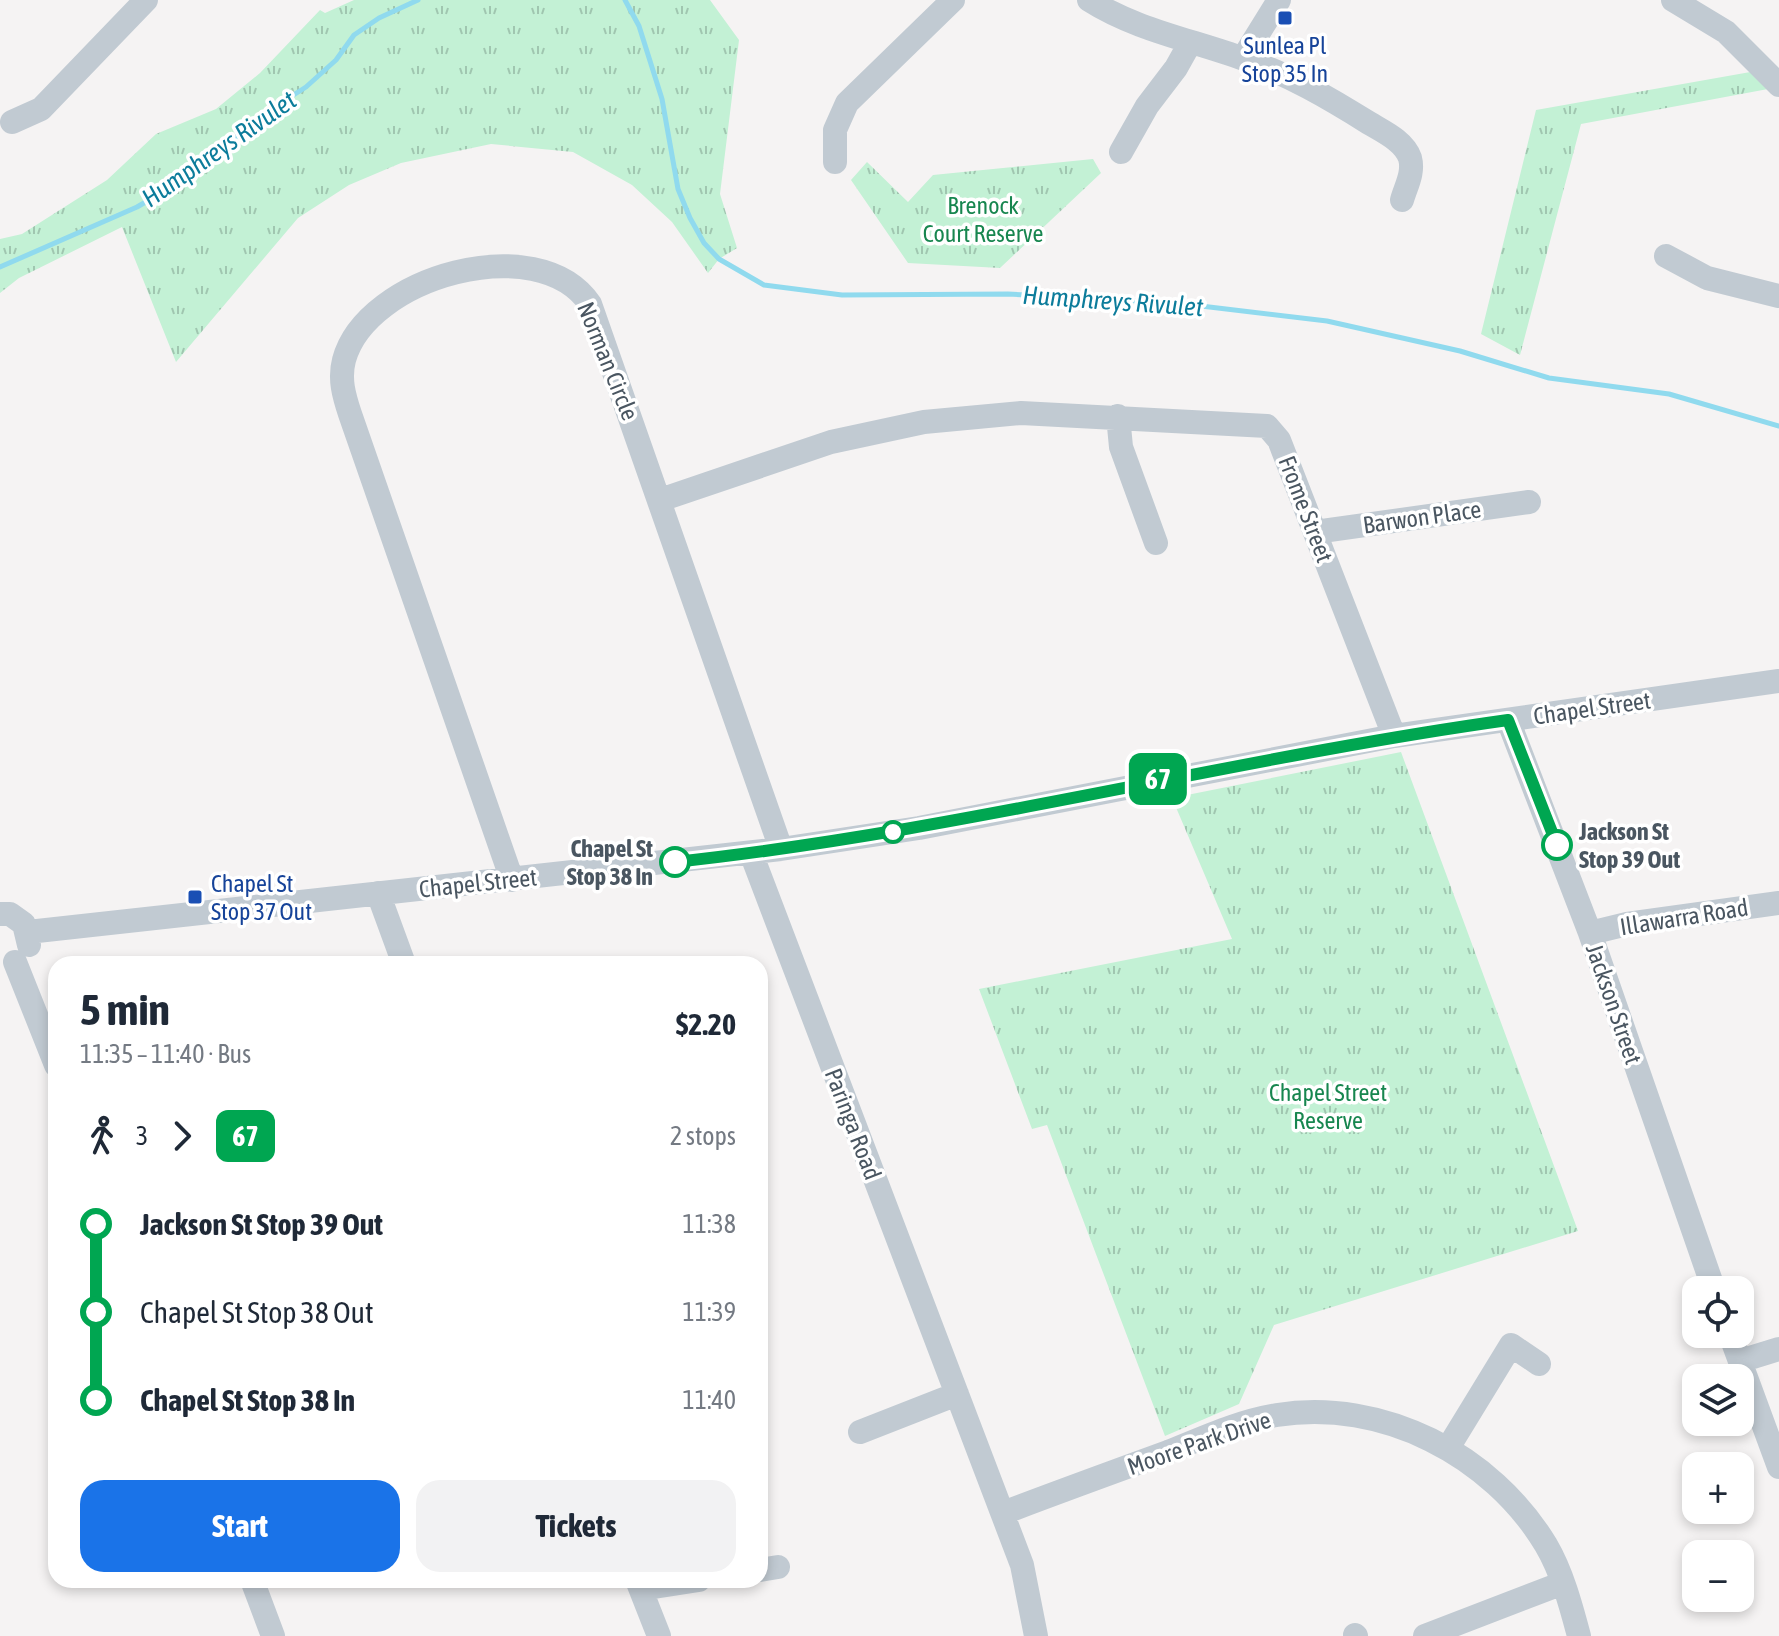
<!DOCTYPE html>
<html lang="en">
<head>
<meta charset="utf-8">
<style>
	:root { --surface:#fff; --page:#f2f2f3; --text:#1f2937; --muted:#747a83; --accent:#1a73e8 }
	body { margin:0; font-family:"Asap Condensed",sans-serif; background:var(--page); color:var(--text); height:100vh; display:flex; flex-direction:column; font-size:30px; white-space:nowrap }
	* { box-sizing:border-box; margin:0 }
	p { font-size:26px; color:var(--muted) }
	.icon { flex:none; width:44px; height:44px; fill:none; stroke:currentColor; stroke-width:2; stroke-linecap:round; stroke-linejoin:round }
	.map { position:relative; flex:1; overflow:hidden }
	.sheet { position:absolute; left:48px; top:956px; width:720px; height:632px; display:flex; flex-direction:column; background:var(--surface); border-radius:24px; box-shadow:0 4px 12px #0003 }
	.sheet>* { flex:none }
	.badge { padding:0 16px; border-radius:12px; font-size:28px; line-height:52px }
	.fabs { position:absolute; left:1682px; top:1276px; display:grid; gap:16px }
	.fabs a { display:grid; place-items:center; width:72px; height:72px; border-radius:16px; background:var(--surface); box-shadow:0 4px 12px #0003; font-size:40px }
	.map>.badge { position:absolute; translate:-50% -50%; box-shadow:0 0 0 4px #fff }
	.legs { display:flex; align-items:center; gap:12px; height:88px; padding:0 32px; font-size:26px }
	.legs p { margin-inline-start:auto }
	.overview { display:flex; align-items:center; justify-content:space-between; height:136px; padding:0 32px }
	h1 { font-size:44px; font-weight:700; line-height:60px }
	.primary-button { display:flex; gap:16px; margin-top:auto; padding:16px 32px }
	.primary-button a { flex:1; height:92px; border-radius:24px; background:var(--accent); color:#fff; font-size:32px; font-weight:700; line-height:92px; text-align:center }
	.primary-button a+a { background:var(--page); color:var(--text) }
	ul { padding:0 32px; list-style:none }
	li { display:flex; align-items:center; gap:28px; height:88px; font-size:30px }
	li i { display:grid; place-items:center; width:12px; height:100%; margin:0 10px; background:currentColor }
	li i::after { content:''; width:20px; height:20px; margin:-10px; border:6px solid; border-radius:50%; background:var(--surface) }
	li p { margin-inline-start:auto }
	li:first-child i { background:linear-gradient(#0000 50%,currentColor 0) }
	li:last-child i { background:linear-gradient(currentColor 50%,#0000 0) }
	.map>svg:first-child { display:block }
	.park { fill:url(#park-tufts) }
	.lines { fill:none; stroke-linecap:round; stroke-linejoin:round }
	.stream { stroke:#90daee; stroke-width:5 }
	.minor { stroke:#c1cad2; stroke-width:24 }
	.line-1-casing { stroke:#fff; stroke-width:18 }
	.line-1 { stroke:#00a651; stroke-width:12 }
	.transit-dot { fill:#1a4fb4; stroke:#fff; stroke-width:3 }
	.stop-1-dot { fill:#fff; stroke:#00a651; stroke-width:4 }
	.labels { text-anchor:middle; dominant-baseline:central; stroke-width:7; stroke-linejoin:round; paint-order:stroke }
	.transit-label { font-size:24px; fill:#164399; stroke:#fff }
	.park-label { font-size:24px; fill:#17864f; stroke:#fff }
	.street-label { font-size:24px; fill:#4a5661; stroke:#fff }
	.stop-label { font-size:24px; font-weight:bold; fill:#4a5661; stroke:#fff; text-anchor:start }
	.water-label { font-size:26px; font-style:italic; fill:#0c7c9b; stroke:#fff }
</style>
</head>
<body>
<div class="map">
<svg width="1779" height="1636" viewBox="0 0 1779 1636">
	<defs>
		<pattern id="park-tufts" width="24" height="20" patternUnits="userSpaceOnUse" patternTransform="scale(2)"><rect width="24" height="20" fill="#c3f1d5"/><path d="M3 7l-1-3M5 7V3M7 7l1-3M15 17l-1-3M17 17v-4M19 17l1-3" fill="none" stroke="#a0c6b0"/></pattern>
	</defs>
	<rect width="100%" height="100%" fill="#f5f3f3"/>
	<!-- park -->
	<path class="park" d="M354,0H710L739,40L720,194L737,248L719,259L708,273L672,222L632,185L573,152L491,144L401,163L349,185L298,218L176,362L122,227L19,278L0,293V239L22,234L107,180L156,134L216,109L260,73L320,10L325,13Z
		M1756,71L1768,89L1581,124L1520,355L1481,334L1536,110Z
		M1093,159L1101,173L1000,268L908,263L851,180L867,162L908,202L933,175Z
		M1401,752L1578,1231L1274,1325L1239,1404L1165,1436L1047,1125L1032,1129L979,989L1232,939L1172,798Z"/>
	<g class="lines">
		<!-- stream -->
		<path class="stream" d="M625,0L639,26L662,99L678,189L690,218L704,243L719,259L764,285L842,295L1008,294L1176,303L1327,321L1460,351L1549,378L1669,394L1779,426
			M0,267L137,207L175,185L214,158L251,122L306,87L336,60L354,35L379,18L418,0"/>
		<!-- minor -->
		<path class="minor" d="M1089,0C1136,30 1192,40 1244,59C1288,74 1329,98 1369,123C1384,132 1404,141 1410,158C1414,173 1406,186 1402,200
			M1673,0L1726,32L1779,85
			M1243,58L1279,0
			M12,122L41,109L146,0
			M1121,152L1147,106L1176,68L1190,43
			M835,162V130L847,103L953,0
			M1666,256L1707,278L1779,296
			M1118,416L1121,447L1156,543
			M660,500L831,442L924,422L1021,413L1267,426L1279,440L1394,736
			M1315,532L1529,502
			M1508,720L1590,933L1714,1290
			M751,853L1022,1565L1036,1636
			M512,880L350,414C344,396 339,379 344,360C366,277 538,228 590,304L781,849
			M378,893L404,964
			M0,914H10L24,924L29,945
			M28,932L781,849L919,828L1394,736L1779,681
			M1590,933L1627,924L1779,903
			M15,962L56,1065
			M1730,1334L1779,1467
			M1740,1361L1779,1349
			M860,1432L957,1394
			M1448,1448L1511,1345L1539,1364
			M1003,1513C1058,1492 1113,1472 1168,1452C1203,1438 1239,1421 1277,1415C1382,1398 1492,1455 1546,1545C1562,1572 1571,1606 1579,1636
			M760,1570L778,1567
			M252,1580L273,1636
			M637,1580L659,1636
			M641,1589L699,1580
			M1355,1635L1356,1636
			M1425,1636L1563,1583"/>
	</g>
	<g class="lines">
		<defs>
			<path id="line-1" d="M675,862C955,832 1229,759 1508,720L1557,845"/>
		</defs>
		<!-- line-1 casing -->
		<use href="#line-1" class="line-1-casing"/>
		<!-- line-1 -->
		<use href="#line-1" class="line-1"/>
	</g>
	<!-- markers -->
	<g class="transit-dot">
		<rect x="1277" y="10" width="16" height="16" rx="4"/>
		<rect x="187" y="889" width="16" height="16" rx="4"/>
	</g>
	<g class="stop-1-dot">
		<circle cx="893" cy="832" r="10"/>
		<circle cx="1557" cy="845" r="14"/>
		<circle cx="675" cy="862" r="14"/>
	</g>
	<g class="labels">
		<!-- transit labels -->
		<g class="transit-label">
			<text x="1285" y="45">Sunlea Pl<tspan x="1285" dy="28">Stop 35 In</tspan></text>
			<text x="211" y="883" text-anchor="start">Chapel St<tspan x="211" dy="28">Stop 37 Out</tspan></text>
		</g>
		<!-- park labels -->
		<g class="park-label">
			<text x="983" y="205">Brenock<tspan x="983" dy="28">Court Reserve</tspan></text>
			<text x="1328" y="1092">Chapel Street<tspan x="1328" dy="28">Reserve</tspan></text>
		</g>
		<!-- street labels -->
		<g class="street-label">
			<text transform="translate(608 361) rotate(68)">Norman Circle</text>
			<text transform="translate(1306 509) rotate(69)">Frome Street</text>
			<text transform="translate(1422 517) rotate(-8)">Barwon Place</text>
			<text transform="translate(1592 708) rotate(-8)">Chapel Street</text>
			<text transform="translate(478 883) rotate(-6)">Chapel Street</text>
			<text transform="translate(1684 917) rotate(-9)">Illawarra Road</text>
			<text transform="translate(1614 1004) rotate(71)">Jackson Street</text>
			<text transform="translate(853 1124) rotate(69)">Paringa Road</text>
			<text transform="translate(1199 1443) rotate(-19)">Moore Park Drive</text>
		</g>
		<!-- stop labels -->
		<g class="stop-label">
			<text x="1579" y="831">Jackson St<tspan x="1579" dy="28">Stop 39 Out</tspan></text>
			<text x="653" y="848" text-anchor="end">Chapel St<tspan x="653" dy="28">Stop 38 In</tspan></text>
		</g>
		<!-- water labels -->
		<g class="water-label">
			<text transform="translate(219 149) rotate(-35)">Humphreys Rivulet</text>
			<text transform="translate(1113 301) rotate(4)">Humphreys Rivulet</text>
		</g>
	</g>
</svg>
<div class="fabs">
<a><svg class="icon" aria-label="locate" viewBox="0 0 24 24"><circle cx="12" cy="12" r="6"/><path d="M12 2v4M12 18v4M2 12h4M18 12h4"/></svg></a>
<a><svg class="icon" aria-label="layers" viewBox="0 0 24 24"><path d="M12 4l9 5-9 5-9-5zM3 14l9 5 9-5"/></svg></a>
<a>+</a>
<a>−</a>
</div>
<b class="badge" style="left:1158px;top:779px;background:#00a651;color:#fff">67</b>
<section class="sheet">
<div class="overview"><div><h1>5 min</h1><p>11:35 – 11:40 · Bus</p></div><b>$2.20</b></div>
<div class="legs"><svg class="icon" aria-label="walk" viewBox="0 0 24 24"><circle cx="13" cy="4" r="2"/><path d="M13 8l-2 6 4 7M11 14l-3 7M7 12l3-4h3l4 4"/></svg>3<svg class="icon" aria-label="forward" viewBox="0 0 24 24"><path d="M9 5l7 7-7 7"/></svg><b class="badge" style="background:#00a651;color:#fff">67</b><p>2 stops</p></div>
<ul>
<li><i style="color:#00a651"></i><b>Jackson St Stop 39 Out</b><p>11:38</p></li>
<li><i style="color:#00a651"></i><span>Chapel St Stop 38 Out</span><p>11:39</p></li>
<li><i style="color:#00a651"></i><b>Chapel St Stop 38 In</b><p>11:40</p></li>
</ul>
<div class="primary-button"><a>Start</a><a>Tickets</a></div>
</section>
</div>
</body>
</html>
